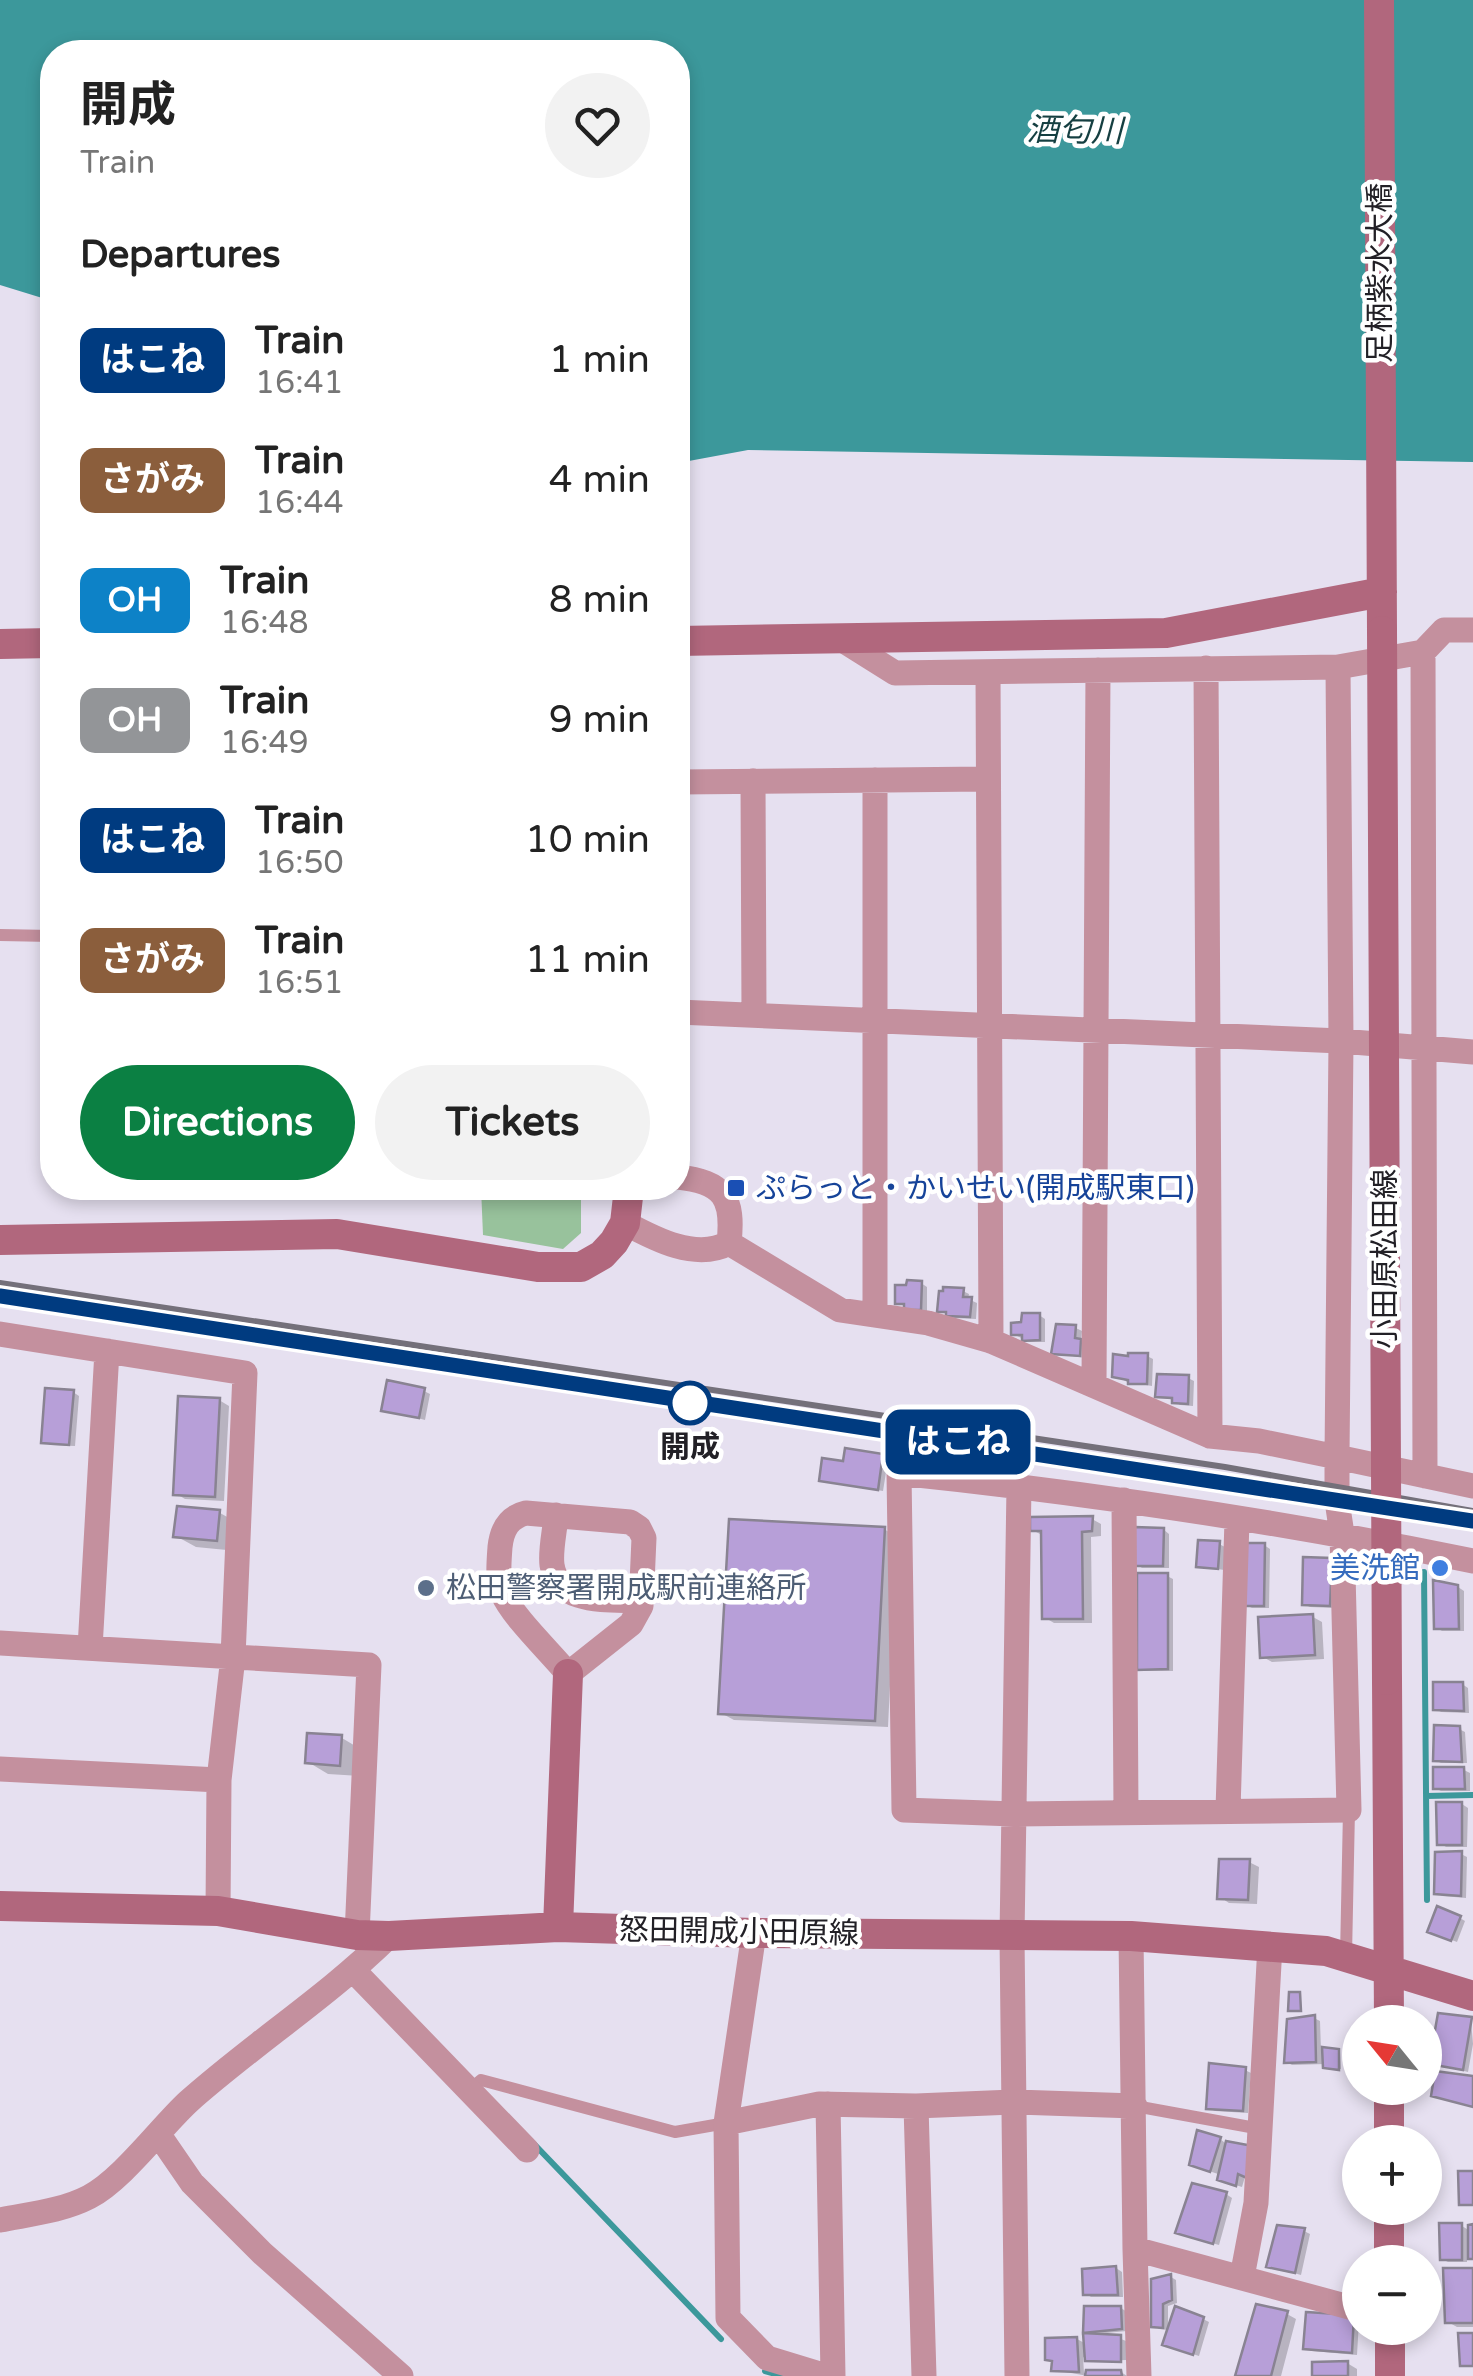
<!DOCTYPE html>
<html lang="en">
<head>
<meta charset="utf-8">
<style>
	:root { --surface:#fff; --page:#f2f2f2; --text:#222; --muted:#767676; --accent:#0b8043 }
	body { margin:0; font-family:"Varela Round","Noto Sans JP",sans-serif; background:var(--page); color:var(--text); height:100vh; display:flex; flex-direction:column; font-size:38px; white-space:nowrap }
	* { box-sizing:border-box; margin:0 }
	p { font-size:32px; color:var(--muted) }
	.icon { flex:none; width:55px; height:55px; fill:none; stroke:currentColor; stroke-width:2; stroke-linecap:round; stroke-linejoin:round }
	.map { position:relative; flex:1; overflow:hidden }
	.sheet { position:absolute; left:40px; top:40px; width:650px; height:1160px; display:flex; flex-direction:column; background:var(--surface); border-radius:40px; box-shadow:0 5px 15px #0003 }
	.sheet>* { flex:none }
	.badge { padding:0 20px; border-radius:15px; font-size:35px; line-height:65px }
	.needle { width:65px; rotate:300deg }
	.controls { position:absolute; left:1342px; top:2005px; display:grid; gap:20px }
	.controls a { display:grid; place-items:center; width:100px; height:100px; border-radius:50%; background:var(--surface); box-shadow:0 5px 15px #0003; font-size:50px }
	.map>.badge { position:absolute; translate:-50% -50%; box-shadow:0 0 0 5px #fff }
	h2 { padding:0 40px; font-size:38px; line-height:90px }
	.round { display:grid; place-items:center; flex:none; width:105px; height:105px; border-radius:52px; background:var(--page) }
	.headline { display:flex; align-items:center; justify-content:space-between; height:170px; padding:0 40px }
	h1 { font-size:48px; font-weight:700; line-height:75px }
	.action { display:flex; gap:20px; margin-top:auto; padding:20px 40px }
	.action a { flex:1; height:115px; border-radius:60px; background:var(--accent); color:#fff; font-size:40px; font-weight:700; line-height:115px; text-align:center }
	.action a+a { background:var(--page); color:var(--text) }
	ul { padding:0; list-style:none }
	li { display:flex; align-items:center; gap:30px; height:120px; padding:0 40px }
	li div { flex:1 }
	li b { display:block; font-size:38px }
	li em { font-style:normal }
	li .badge { min-width:110px; font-weight:700; text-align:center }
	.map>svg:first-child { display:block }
	.green { fill:#98c29c }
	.water { fill:#3c989b }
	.shadow { fill:#0003 }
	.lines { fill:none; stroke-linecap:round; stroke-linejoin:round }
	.stream { stroke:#3c989b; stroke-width:6 }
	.building { fill:#b79fd8; stroke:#898392; stroke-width:2.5 }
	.lane { stroke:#c4909e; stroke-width:12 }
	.street { stroke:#c4909e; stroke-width:25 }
	.secondary { stroke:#b1677d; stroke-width:30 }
	.rail { stroke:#74707a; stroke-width:6 }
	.secondary-bridge { stroke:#b1677d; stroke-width:30 }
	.line-casing { stroke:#fff; stroke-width:22 }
	.line { stroke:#003b80; stroke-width:15 }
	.transit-dot { fill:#1a4fb4; stroke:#fff; stroke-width:4 }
	.stop-dot { fill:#fff; stroke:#003b80; stroke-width:5 }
	.shop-dot { fill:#3f7fe0; stroke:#fff; stroke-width:4 }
	.service-dot { fill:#5c6f8a; stroke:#fff; stroke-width:4 }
	.labels { text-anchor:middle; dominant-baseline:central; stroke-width:9; stroke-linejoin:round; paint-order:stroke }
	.street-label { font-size:30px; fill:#222026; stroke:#fff }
	.transit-label { font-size:30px; fill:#164399; stroke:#fff; text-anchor:start }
	.stop-label { font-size:30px; font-weight:bold; fill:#222026; stroke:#fff }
	.shop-label { font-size:30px; fill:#366cbe; stroke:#fff; text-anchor:end }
	.service-label { font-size:30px; fill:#4e5e75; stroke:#fff; text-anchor:start }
	.water-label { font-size:32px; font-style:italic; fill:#153f41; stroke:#fff }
</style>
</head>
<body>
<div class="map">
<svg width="1473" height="2376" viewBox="0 0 1473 2376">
	<rect width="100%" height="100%" fill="#e6e0f0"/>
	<!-- green -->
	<path class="green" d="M481,1188H581V1233L563,1249L483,1235Z"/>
	<!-- water -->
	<path class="water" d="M0,0H1473V462L748,450L678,463V52H52V301L0,285Z"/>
	<!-- shadow -->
	<path class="shadow" d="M921,1283L927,1287V1312L897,1303Z
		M963,1291L969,1294L968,1299L977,1303L976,1319L954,1318L940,1310Z
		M1039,1315L1045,1319V1342H1030L1013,1334Z
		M1076,1328L1082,1331L1081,1341L1086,1344L1085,1358L1054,1353Z
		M1147,1356L1153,1359L1152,1386L1127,1382L1115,1375Z
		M1188,1378L1194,1381L1193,1406L1180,1405L1174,1400L1158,1396Z
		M424,1391L430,1394L425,1420L384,1409Z
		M73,1392L79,1396L75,1446L50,1445L44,1441Z
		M219,1400L229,1406L224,1501L185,1499L175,1493Z
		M882,1456L888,1460L883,1491L821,1480L845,1464Z
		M220,1513L240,1524L237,1551L196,1547L176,1536Z
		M1092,1519L1101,1524V1536L1091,1537L1092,1623H1054L1044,1617V1536L1032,1530Z
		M884,1529L897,1537L888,1727L734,1720L721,1713Z
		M1164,1530L1169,1534V1568H1142L1136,1564Z
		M1219,1544L1225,1547L1224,1570L1199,1566Z
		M1264,1545L1270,1549L1269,1608H1252L1246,1605Z
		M1331,1560L1335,1608L1310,1607L1304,1604Z
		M1436,1562L1449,1563V1574L1436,1573Z
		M1167,1576L1173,1579V1671H1145L1140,1668Z
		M1458,1587L1464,1591V1631H1442L1437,1628Z
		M1313,1617L1322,1622L1324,1659L1272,1662L1263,1657Z
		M1462,1684L1468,1688L1469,1713L1441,1712L1435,1708Z
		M1459,1729L1465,1732L1467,1763H1441L1435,1760Z
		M342,1738L362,1750L360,1776L328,1774L308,1762Z
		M1464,1770L1470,1773V1791H1441L1435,1788Z
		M1462,1804L1468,1808L1467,1847H1446L1440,1843Z
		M1461,1854L1467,1857L1466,1898L1442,1896L1437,1893Z
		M1249,1862L1259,1867L1257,1904L1229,1903L1220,1897Z
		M1460,1918L1465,1921L1457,1942L1436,1934Z
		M1314,2018L1320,2021L1321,2050L1340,2052L1341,2069L1328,2068L1325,2064L1292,2065L1286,2062Z
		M1471,2020L1473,2044L1468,2072L1432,2063Z
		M1245,2070L1251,2073L1248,2113L1215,2111L1209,2108Z
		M1220,2139L1225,2143L1253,2149L1242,2187L1226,2182L1221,2175L1197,2167Z
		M1226,2194L1232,2198L1219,2245L1184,2235Z
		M1462,2226L1470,2231L1473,2227V2259L1467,2256V2262H1448L1442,2259Z
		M1304,2231L1310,2234L1301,2275L1269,2266Z
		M1116,2268L1122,2272L1123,2297H1091L1085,2293Z
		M1473,2271V2327H1457L1448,2322Z
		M1171,2277L1176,2280L1177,2303L1168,2306V2330L1159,2329L1153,2325Z
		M1086,2308H1121L1127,2312V2331L1106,2333L1126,2341V2360L1091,2361L1083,2357L1084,2373L1121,2372L1127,2376H1088L1054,2370V2363L1047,2359L1077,2339L1088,2345Z
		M1287,2314L1296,2319L1281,2376H1238Z
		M1308,2315L1359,2321L1357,2355L1312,2351L1306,2348Z
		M1203,2319L1209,2322L1199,2356L1171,2347Z
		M1347,2363L1357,2369V2376H1315Z"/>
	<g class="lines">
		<!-- stream -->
		<path class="stream" d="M1424,1572L1427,1900
			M1426,1796L1473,1795
			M535,2145L721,2339
			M765,2371L782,2376"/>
	</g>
	<!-- building -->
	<path class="building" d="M907,1280L922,1281L921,1310H904V1304H895V1285H906Z
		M943,1287L964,1288L963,1297H972L970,1317L946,1316V1312H937L939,1291H943Z
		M1022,1313H1040V1340L1022,1341V1335H1011V1323L1021,1322Z
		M1056,1324L1076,1325L1075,1338L1081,1339L1080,1356L1051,1354Z
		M1128,1353H1148L1147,1384H1128V1380L1112,1377L1113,1354L1128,1356Z
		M1157,1374L1189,1375L1188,1404L1172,1403V1398L1155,1397Z
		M387,1380L425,1388L419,1418L381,1411Z
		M45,1388L74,1390L69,1445L41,1443Z
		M178,1396L220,1398L215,1497L173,1495Z
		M845,1448L883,1454L878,1490L819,1481L822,1458L843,1461Z
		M177,1506L220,1510L217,1541L173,1537Z
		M1093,1516L1092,1531L1082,1532L1083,1619H1042L1041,1531H1030V1517Z
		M729,1519L885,1527L875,1721L718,1714Z
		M1134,1527L1164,1528L1163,1566H1133Z
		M1198,1540L1220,1541L1218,1569L1196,1567Z
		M1244,1543H1265L1264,1606H1243Z
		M1303,1557L1332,1558L1330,1606L1302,1605Z
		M1137,1573H1168V1669L1137,1670Z
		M1433,1580L1458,1585L1459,1629H1434Z
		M1313,1614L1315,1655L1260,1658L1258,1617Z
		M1433,1682H1463L1464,1711L1433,1710Z
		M1434,1725L1460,1726L1462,1762L1433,1761Z
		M307,1733L342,1735L340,1766L305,1763Z
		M1433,1767H1464L1465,1789H1433Z
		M1436,1802H1462V1845H1437Z
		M1462,1851L1461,1896L1434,1894L1435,1852Z
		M1219,1859H1250L1248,1900L1217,1899Z
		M1437,1906L1461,1916L1451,1941L1427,1932Z
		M1289,1992H1300L1301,2011H1288Z
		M1438,2013L1472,2017L1463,2070L1429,2064Z
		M1315,2015L1316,2062L1284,2063L1287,2019Z
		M1322,2047L1339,2049V2070L1323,2068Z
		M1209,2063L1246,2067L1243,2111L1206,2109Z
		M1435,2071L1473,2076V2107L1431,2096Z
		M1197,2130L1221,2137L1210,2172L1189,2165Z
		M1226,2141L1253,2146L1249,2179L1238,2174L1236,2186L1217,2180Z
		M1458,2171H1473V2205H1459Z
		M1192,2183L1227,2192L1213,2244L1175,2233Z
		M1439,2223H1462V2260H1440Z
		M1473,2224V2259H1468V2225Z
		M1277,2225L1305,2228L1295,2273L1266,2267Z
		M1116,2266L1118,2295H1083L1082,2269Z
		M1443,2268H1473V2323H1445Z
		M1171,2274L1172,2300L1163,2304V2328L1151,2327V2279Z
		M1256,2304L1288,2311L1271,2376H1235Z
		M1084,2306H1121L1122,2329L1083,2333Z
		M1175,2306L1204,2317L1193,2355L1162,2345Z
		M1306,2312L1354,2315L1352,2353L1303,2349Z
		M1083,2333L1121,2335V2362L1085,2361Z
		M1458,2333H1473V2366H1460Z
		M1077,2337L1079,2372L1051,2371L1052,2361L1045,2360V2338Z
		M1348,2361V2376H1312V2362Z
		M1086,2370H1121L1122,2376H1085Z"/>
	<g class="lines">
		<!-- lane -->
		<path class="lane" d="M0,935L52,936
			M1346,1956L1349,1810
			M469,2090L481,2080L675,2132L726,2123
			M1135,2106L1261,2129"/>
		<!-- street -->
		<path class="street" d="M1423,652L1425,1476
			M1338,667L1423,652L1444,630H1473
			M1206,668L1210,1436
			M988,672L991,1341
			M875,780V1315
			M753,781L754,1015
			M678,782L986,779
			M678,1012L1341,1041L1473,1052
			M625,1223C655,1239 696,1261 729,1243C734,1198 724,1182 678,1177
			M729,1243L840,1310L928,1323L991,1341L1210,1436L1259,1441L1337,1457L1341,1041L1338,667L895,673L844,641
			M0,1334L245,1373L233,1657L219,1780L218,1911
			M1094,1384L1098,670
			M1473,1486L1337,1457V1501L1342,1534L1349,1810L1014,1814L904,1810L899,1473C1091,1493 1283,1522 1473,1561
			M1124,1500L1126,1812
			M526,1513L630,1522L639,1528L644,1538L641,1606L631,1624L568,1674C552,1654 512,1616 503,1594C497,1580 499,1562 500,1547C502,1529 509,1517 526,1513Z
			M556,1515C555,1531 550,1550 552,1565C558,1606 610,1599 641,1601
			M0,1643L369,1665L357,1935
			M90,1648L107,1351
			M0,1769L219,1780
			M1228,1810L1237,1520
			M754,1933L726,2123L728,2318L767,2358L826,2376
			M1131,1936L1135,2249L1360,2310
			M354,1971L527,2150
			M828,2104L833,2376
			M916,2106L924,2376
			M726,2123L819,2104L916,2106L1013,2102L1135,2106
			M159,2135L192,2183L262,2253L401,2376
			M0,2220C30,2214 62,2211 89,2197C122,2180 160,2128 188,2102C253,2044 327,1997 389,1936
			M1135,2249L1139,2376
			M1242,2277L1256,2203L1270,1945
			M1017,2376L1012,1936L1019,1486"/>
		<!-- secondary -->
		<path class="secondary" d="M1379,0L1382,631
			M678,641L1166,633L1382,592
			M0,644L52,643
			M0,1240L337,1234L538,1267H581L602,1255L614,1242L625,1223L629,1188
			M1387,1680L1389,2022
			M0,1906L218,1911L357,1935L389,1936L558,1927L754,1933L1131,1936L1326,1951L1473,1996
			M558,1927L568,1674
			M1389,2088V2142
			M1389,2208V2262
			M1390,2328V2376"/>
		<!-- rail -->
		<path class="rail" d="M0,1283L1225,1467L1473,1511"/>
		<!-- secondary-bridge -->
		<path class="secondary-bridge" d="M1382,631L1387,1680"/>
	</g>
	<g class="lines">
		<defs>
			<path id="line" d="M0,1296L1473,1521"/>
		</defs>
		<!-- line casing -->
		<use href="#line" class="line-casing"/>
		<!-- line -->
		<use href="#line" class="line"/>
	</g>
	<!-- markers -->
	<rect class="transit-dot" x="726" y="1178" width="20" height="20" rx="5"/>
	<circle class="stop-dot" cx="690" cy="1403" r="20"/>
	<circle class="shop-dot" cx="1440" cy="1568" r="10"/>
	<circle class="service-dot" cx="426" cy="1588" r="10"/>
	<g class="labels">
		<!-- street labels -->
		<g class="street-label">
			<text transform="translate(1380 273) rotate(-90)">足柄紫水大橋</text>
			<text transform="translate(1385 1259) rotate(-90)">小田原松田線</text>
			<text transform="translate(739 1932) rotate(1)">怒田開成小田原線</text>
		</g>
		<!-- transit labels -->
		<g class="transit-label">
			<text x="756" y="1188">ぷらっと・かいせい(開成駅東口)</text>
		</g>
		<!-- stop labels -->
		<g class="stop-label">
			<text x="690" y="1447">開成</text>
		</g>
		<!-- shop labels -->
		<g class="shop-label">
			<text x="1420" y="1568">美洗館</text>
		</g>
		<!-- service labels -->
		<g class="service-label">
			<text x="446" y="1588">松田警察署開成駅前連絡所</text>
		</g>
		<!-- water labels -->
		<g class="water-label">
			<text transform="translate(1075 131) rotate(1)">酒匂川</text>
		</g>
	</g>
</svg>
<div class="controls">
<a><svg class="needle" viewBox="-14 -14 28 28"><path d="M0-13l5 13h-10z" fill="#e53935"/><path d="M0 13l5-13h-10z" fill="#767676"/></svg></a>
<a>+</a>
<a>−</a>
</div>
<b class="badge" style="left:958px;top:1442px;background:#003b80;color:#fff">はこね</b>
<section class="sheet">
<div class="headline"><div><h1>開成</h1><p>Train</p></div><a class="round"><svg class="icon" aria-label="heart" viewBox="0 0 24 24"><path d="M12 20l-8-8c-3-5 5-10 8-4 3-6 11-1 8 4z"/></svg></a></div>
<h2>Departures</h2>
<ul>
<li><span class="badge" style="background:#003b80;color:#fff">はこね</span><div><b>Train</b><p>16:41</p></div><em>1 min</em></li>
<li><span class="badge" style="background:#8b5e3c;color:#fff">さがみ</span><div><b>Train</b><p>16:44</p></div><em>4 min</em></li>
<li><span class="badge" style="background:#0d82c7;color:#fff">OH</span><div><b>Train</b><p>16:48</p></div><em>8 min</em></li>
<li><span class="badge" style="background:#939598;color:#fff">OH</span><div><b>Train</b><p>16:49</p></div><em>9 min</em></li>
<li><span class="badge" style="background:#003b80;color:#fff">はこね</span><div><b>Train</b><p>16:50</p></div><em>10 min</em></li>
<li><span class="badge" style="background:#8b5e3c;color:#fff">さがみ</span><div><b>Train</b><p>16:51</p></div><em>11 min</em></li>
</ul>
<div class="action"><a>Directions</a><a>Tickets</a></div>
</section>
</div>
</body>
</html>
